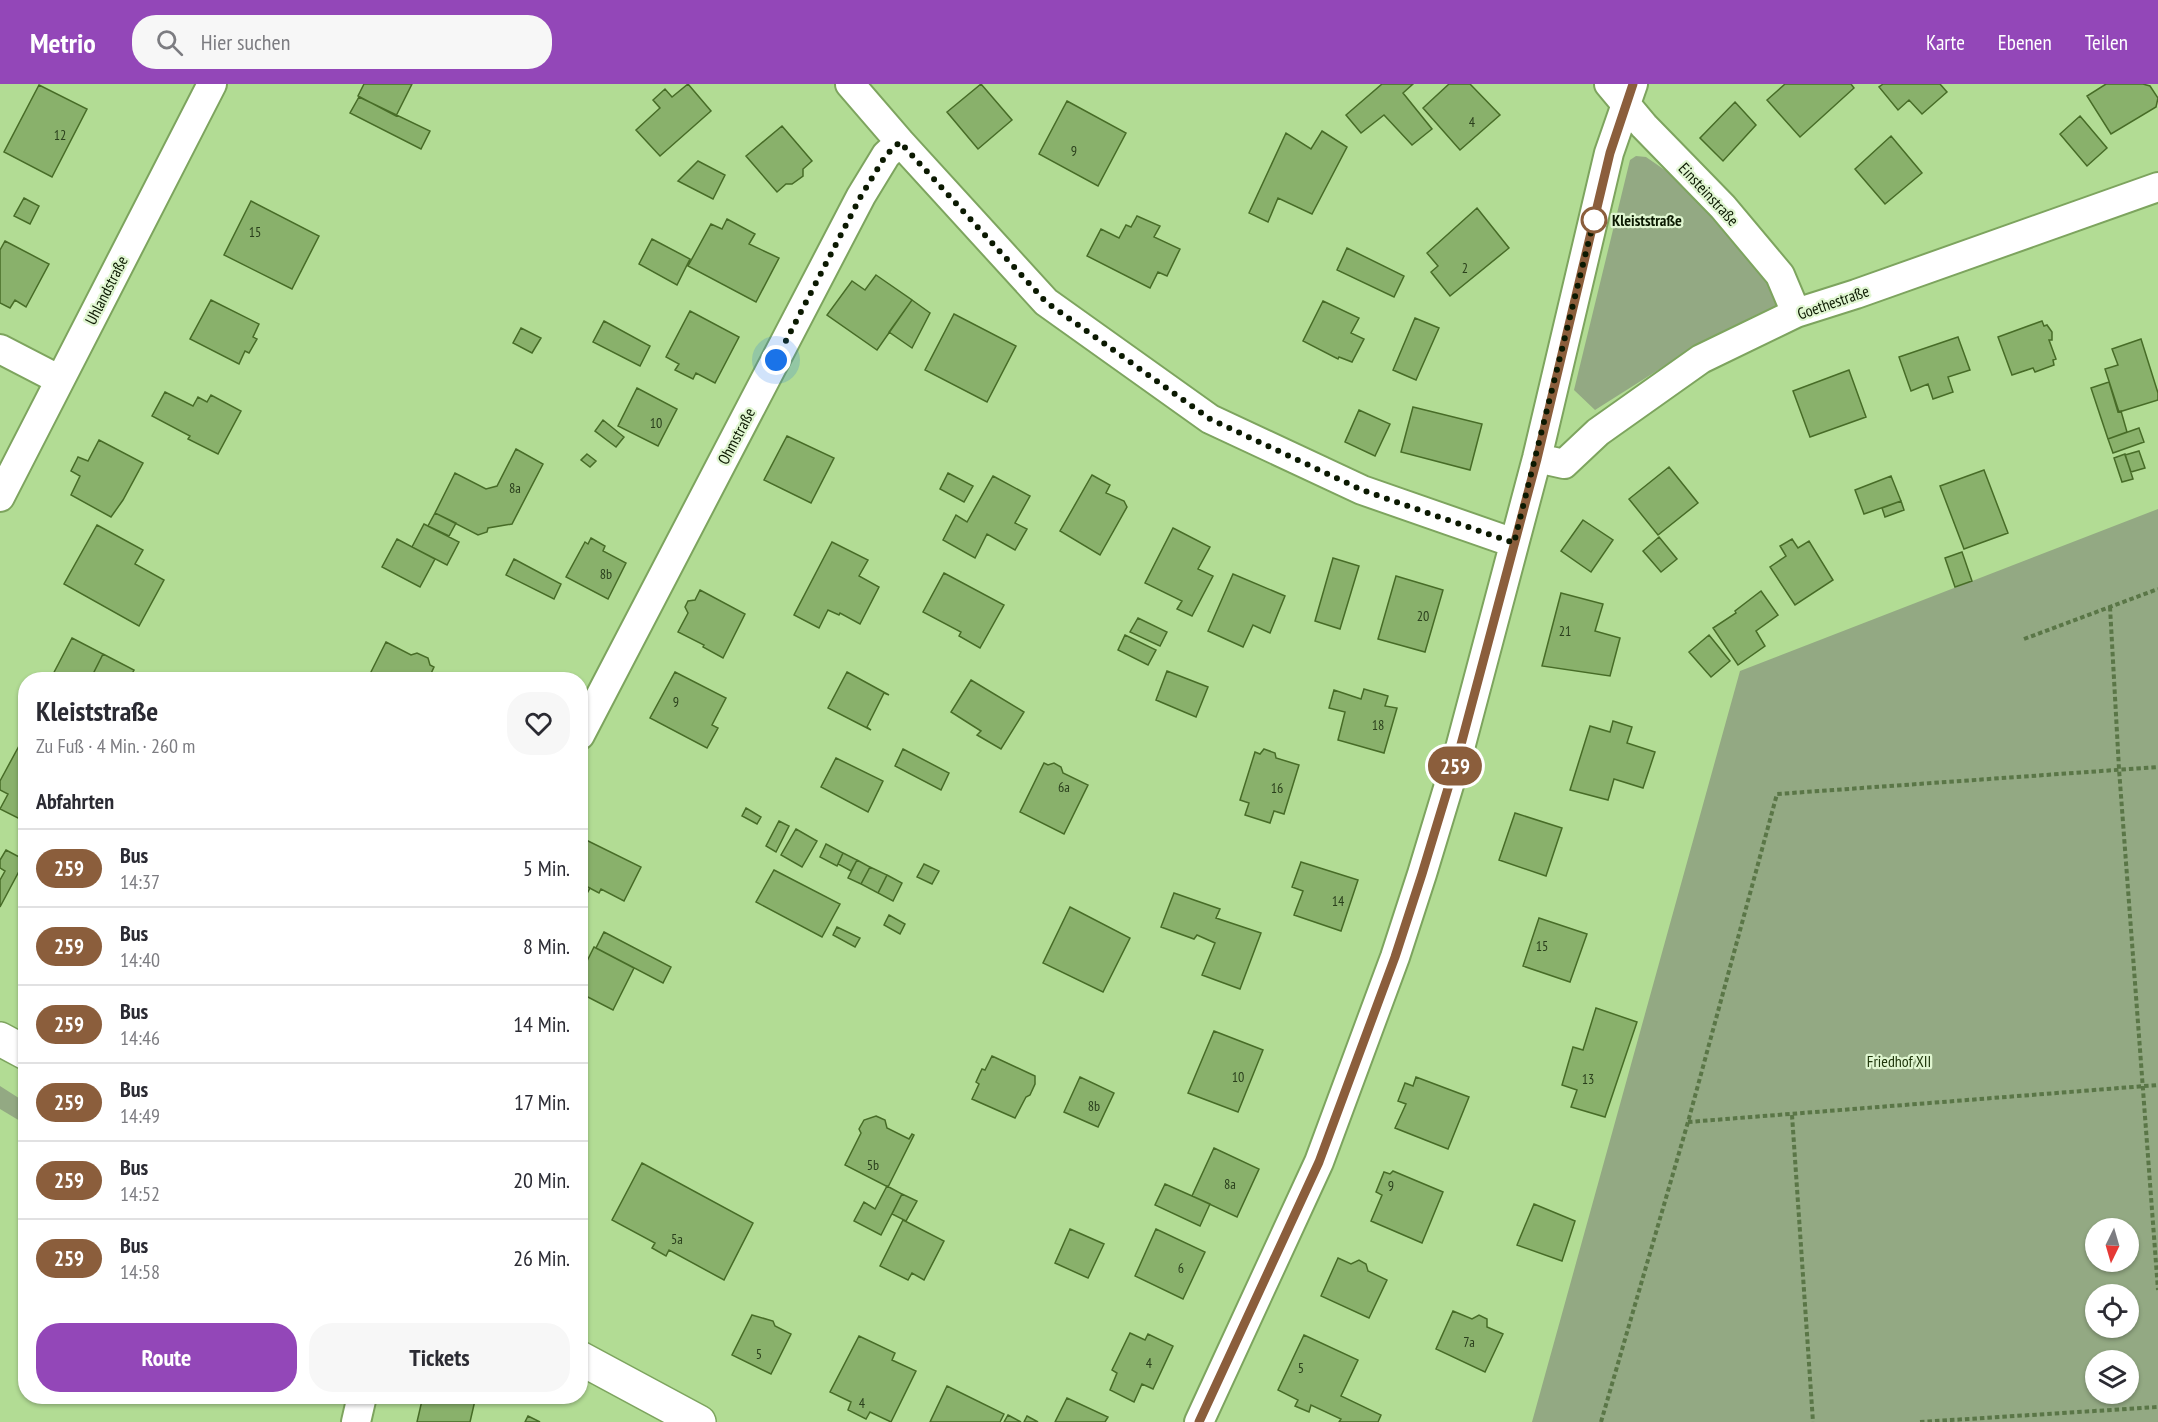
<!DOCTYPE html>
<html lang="de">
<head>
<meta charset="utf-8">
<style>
	:root { --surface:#fff; --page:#f7f7f7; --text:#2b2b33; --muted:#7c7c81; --line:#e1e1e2; --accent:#9347b8 }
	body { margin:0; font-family:"PT Sans Narrow",sans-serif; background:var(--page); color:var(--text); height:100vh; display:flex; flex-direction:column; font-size:22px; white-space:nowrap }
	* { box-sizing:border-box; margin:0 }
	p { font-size:20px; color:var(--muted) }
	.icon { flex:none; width:33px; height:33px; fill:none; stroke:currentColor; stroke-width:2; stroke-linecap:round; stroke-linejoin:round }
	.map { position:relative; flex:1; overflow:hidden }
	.side { position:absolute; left:18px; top:588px; width:570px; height:732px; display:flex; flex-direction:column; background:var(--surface); border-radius:24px; box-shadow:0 2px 4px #0004 }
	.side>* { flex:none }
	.badge { padding:0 12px; border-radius:20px; font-size:21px; line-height:39px }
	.needle { width:39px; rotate:185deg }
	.fabs { position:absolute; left:2085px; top:1134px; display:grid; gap:12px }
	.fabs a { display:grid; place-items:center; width:54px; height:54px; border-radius:50%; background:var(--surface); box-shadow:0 2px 4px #0004; font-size:30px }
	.you { position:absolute; width:30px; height:30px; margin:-15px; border:4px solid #fff; border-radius:50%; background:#1a73e8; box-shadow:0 0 0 9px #1a73e833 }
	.map>.badge { position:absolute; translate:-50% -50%; box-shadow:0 0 0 3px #fff }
	h2 { padding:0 18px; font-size:22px; line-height:54px }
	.round { display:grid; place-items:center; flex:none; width:63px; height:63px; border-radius:24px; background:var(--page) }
	.head { display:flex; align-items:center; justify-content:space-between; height:102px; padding:0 18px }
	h1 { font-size:28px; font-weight:700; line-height:45px }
	.primary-button { display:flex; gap:12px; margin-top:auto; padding:12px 18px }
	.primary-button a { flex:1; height:69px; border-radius:24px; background:var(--accent); color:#fff; font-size:24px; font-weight:700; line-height:69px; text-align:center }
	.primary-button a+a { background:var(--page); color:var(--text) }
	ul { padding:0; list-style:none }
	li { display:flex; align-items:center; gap:18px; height:78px; padding:0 18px; border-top:2px solid var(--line) }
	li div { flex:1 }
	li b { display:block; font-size:22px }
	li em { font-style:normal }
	li .badge { min-width:66px; font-weight:700; text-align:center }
	header { display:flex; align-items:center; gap:36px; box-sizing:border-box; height:84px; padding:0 30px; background:var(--accent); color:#fff }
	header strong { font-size:28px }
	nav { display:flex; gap:33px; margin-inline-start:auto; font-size:21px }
	.search { width:420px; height:54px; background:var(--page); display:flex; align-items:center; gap:15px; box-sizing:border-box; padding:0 21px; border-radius:24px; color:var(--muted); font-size:22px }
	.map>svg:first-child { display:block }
	.green { fill:#93a983; fill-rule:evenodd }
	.building { fill:#89b16b; stroke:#476c27; stroke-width:1.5 }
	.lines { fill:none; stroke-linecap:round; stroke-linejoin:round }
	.minor-casing { stroke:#7da45e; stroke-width:32 }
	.secondary-casing { stroke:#7da45e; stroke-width:36 }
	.path { stroke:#5a7647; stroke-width:4; stroke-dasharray:4.5 3; stroke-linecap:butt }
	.minor { stroke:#fff; stroke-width:28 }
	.secondary { stroke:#fff; stroke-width:33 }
	.line-casing { stroke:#fff; stroke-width:14 }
	.line { stroke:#8b5e3c; stroke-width:9 }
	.walk { stroke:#0b1901; stroke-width:6; stroke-dasharray:0 10.8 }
	.stop-dot { fill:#fff; stroke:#8b5e3c; stroke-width:3 }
	.labels { text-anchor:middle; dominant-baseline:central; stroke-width:4.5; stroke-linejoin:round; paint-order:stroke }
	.number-label { font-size:14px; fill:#2a3f1c }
	.street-label { font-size:16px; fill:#0b1901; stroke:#e0f6d1 }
	.stop-label { font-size:16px; font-weight:bold; fill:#0b1901; stroke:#e0f6d1; text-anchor:start }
	.park-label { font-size:16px; fill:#21380d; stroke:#e0f6d1 }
</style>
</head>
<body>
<header>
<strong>Metrio</strong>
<div class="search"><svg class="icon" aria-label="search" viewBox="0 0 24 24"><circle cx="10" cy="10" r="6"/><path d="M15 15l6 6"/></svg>Hier suchen</div>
<nav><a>Karte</a><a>Ebenen</a><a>Teilen</a></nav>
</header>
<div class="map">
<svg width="2158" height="1338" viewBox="0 0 2158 1338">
	<rect width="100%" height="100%" fill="#b2dc94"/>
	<!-- green -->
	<path class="green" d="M1636,72L1646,73L1685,100L1772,194L1785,223L1704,257L1595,326L1574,306L1630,76Z
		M2158,425V1338H1532L1740,587ZM2096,1144H2128V1178H2096ZM2096,1210H2128V1244H2096ZM2096,1276H2128V1310H2096Z
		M0,1002L25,1018V1040L0,1025Z"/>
	<!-- building -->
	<path class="building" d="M364,0H412L396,32L358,12Z
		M688,0L711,27L660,72L636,46L660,24L653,16L665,5L672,13Z
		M981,0L1012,36L978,65L947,28Z
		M1382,0H1413L1403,9L1432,45L1412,61L1384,31L1361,49L1346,31Z
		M1449,0H1470L1500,31L1460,66L1423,24Z
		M1785,0H1851L1854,4L1800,53L1767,16Z
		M1883,0H1940L1947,8L1922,30L1909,16L1898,26L1879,3Z
		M2106,0H2143L2150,2L2158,14L2156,23L2111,50L2087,12Z
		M39,1L87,25L52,93L4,68Z
		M359,13L430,47L421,65L350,29Z
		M1067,17L1126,49L1098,102L1039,70Z
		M1735,18L1756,41L1723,77L1700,54Z
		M2080,32L2107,64L2087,82L2060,50Z
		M782,42L812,77L803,85V92L792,100H786L777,108L746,72Z
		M1322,47L1347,63L1312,130L1278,114L1268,138L1249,129L1286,49L1311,65Z
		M1891,52L1922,89L1885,120L1855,85Z
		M698,77L725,91L713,115L678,97Z
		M24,114L39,122L30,140L14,132Z
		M251,117L319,152L292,205L224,171Z
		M1477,124L1509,164L1450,212L1431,188L1438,182L1427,169Z
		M1137,132L1160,142L1154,153L1180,165L1167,192L1158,188L1150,204L1087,172L1101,145L1119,154L1126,141L1131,143Z
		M727,135L755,150L749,160L779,174L756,218L688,182L711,140L722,145Z
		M652,155L690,175L677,201L639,180Z
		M5,157L49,180L26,223L15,216L10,224L0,219V166Z
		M1347,164L1404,192L1394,213L1337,186Z
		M876,191L912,216L877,266L827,231L852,197L865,206Z
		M211,216L259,240L253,253L257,255L249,269L245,267L239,280L190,255Z
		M912,216L930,229L912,264L889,248Z
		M1323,217L1359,234L1351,249L1364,255L1352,278L1339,273L1338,275L1303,257Z
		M690,227L739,253L715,299L696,289L693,295L675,286L679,280L666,273Z
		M954,230L1016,262L987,318L925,286Z
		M1415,234L1439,244L1416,296L1393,286Z
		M604,237L650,262L640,282L593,258Z
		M2042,237L2044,242L2047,241L2052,248V256H2049L2056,275L2053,276L2054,281L2035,288L2033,284L2012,291L1998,253Z
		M521,244L541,254L532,269L513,259Z
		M1958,253L1970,286L1948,293L1953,308L1933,315L1928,300L1911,307L1899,273Z
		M2141,255L2158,309V316L2119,328L2105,285L2118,281L2112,265Z
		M1849,286L1866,333L1810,353L1793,307Z
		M2109,298L2118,328L2121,327L2127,348L2108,355L2091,304Z
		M637,304L677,325L658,362L618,342Z
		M165,308L193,322L198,313L207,318L211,311L241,327L218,370L188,355L190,352L152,332Z
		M1413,323L1482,340L1470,386L1401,368Z
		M1359,326L1390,340L1375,372L1345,358Z
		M603,336L624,353L616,363L595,347Z
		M2139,344L2144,358L2113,369L2108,355Z
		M787,352L834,374L811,419L764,396Z
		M99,356L143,379L123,416L111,433L71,411L80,392L71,387L78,373L88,377Z
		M516,365L543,380L512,440L488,444L487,448L478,451L435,429L455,389L486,405L497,402Z
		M2139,367L2145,384L2131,388L2125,371Z
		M587,370L596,377L590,383L581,376Z
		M2125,370L2133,395L2122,398L2114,374Z
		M1669,383L1698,419L1658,451L1629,415Z
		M1984,386L2008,449L1964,465L1940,402Z
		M948,389L973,402L964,418L940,405Z
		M1092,391L1110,401L1106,409L1124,417L1127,423L1100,471L1060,447Z
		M993,392L1030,412L1015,439L1027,445L1015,466L987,450L975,474L943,456L956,431L967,438Z
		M1891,392L1901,417L1864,430L1855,406Z
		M1901,417L1904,426L1885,433L1882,424Z
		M435,429L456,439L449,452L428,442Z
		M1583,436L1613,456L1591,488L1561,467Z
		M424,440L459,458L447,481L412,463Z
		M97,441L143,466L135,480L164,496L139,542L64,500Z
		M1173,444L1210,463L1198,485L1213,492L1192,532L1177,525L1182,517L1145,499Z
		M1659,453L1677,475L1661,488L1643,467Z
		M591,454L605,462L603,467L626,479L608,515L566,493L585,458L588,460Z
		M397,455L435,475L420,503L382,483Z
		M1792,455L1798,464L1809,457L1833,496L1795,521L1770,483L1786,472L1780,462Z
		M832,458L868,476L859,492L879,503L860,540L840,529L839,531L828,526L819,544L794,531Z
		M1962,468L1972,497L1955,503L1945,474Z
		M1333,474L1359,482L1340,545L1315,537Z
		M514,475L561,500L554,515L506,491Z
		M944,489L1004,521L980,564L959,552L961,548L923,528Z
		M1233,490L1285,512L1270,549L1253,541L1243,563L1208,547Z
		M1396,492L1443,506L1425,568L1378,555Z
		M700,506L745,530L723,574L703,563L704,561L678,548L688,529L685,523L688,517L695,516Z
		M1761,507L1778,531L1756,547L1765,562L1738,581L1713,544L1736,529L1735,527Z
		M1561,509L1603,520L1595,547L1620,554L1610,592L1542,582Z
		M1138,534L1167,548L1160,562L1130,548Z
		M1125,551L1156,566L1148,581L1118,566Z
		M1709,551L1730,577L1711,593L1689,568Z
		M72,554L103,570L90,596H50Z
		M386,558L411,571L417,569L428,574L430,581L434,583L428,596H367Z
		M103,570L134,586L129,596H90Z
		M1167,587L1208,603L1196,633L1156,616Z
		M675,588L726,614L712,641L718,644L707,664L650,634Z
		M847,588L889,611L884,609L867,643L871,646L828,624Z
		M971,596L1024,628L1001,665L977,651L981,647L951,628Z
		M1364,605L1388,612L1385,622L1397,624L1384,669L1338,656L1345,628L1329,624L1334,606L1361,615Z
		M1613,637L1632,643L1627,659L1655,668L1643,704L1614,695L1608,716L1570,706L1590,642L1610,648Z
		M26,649V738L0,725L8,710L0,706V697Z
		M903,665L949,689L941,706L895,682Z
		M1264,665L1275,669L1276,674L1299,681L1284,730L1274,727L1270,739L1245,731L1249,719L1240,716L1255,668L1260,670Z
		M836,674L883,697L868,728L821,703Z
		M1044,679L1048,681L1054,679L1061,683L1063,689L1088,701L1064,750L1020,728Z
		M746,724L761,733L757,740L742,732Z
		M1515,729L1562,744L1546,792L1499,776Z
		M779,737L789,742L776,768L766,762Z
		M796,745L817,757L802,783L781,771Z
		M580,753L641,783L624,817L601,805L599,809L580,799Z
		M826,760L843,769L837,782L820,773Z
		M6,766L25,776L0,823V796L5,787L0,784V776Z
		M843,769L857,776L851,787L838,780Z
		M857,776L870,783L861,800L848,794Z
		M1301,778L1358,796L1341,847L1294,831L1303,807L1292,803Z
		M924,780L939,787L932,800L917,793Z
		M870,783L887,791L878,809L861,800Z
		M774,786L840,820L822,853L756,818Z
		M887,791L902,799L893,817L878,809Z
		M580,799L590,804L580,822Z
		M1174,809L1220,825L1216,834L1261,849L1240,905L1202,891L1215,859L1197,851L1194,855L1161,843Z
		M1070,823L1130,854L1103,908L1043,879Z
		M889,831L905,840L900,850L884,841Z
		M1539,834L1587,850L1570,898L1523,882Z
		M837,843L860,854L855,863L833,851Z
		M604,848L671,883L663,899L596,864Z
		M594,863L634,884L613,926L580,909V874L587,877Z
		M1596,924L1637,938L1605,1033L1571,1023L1577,1006L1562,1001L1573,963L1583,966Z
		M1214,947L1263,966L1238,1028L1188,1009Z
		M992,972L1035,992V1000L1030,1011L1026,1013L1015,1034L972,1015L979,1000L976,998L982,985L985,986Z
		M1080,993L1114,1009L1098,1043L1064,1028Z
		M1416,993L1469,1013L1448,1065L1395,1044L1406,1020L1398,1017L1405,999L1413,1002Z
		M876,1032L885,1036L887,1044L909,1055L912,1050L914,1051L888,1103L845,1081L861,1049L859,1045L864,1036Z
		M1214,1064L1259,1085L1237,1133L1192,1112Z
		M642,1079L753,1139L724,1196L669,1166L666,1172L652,1164L655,1159L612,1136Z
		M1393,1087L1443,1108L1422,1159L1371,1137L1382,1111L1376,1108L1384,1088L1390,1090Z
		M1165,1100L1210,1120L1200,1142L1155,1121Z
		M887,1102L902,1110L881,1151L854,1137L864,1118L875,1125Z
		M902,1110L917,1117L906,1137L892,1130Z
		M1534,1120L1575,1137L1562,1177L1517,1161Z
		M903,1136L944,1157L924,1196L912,1189L908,1196L880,1182Z
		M1070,1145L1104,1160L1088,1194L1055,1179Z
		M1156,1145L1205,1168L1183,1215L1135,1192Z
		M1338,1174L1351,1180L1359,1176L1366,1180L1368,1187L1387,1196L1369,1234L1321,1212Z
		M1453,1227L1472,1235L1479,1231L1487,1235V1243L1503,1250L1485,1288L1436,1265Z
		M752,1231L773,1237L775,1242L791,1250L771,1290L732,1271Z
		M1130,1249L1145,1256L1148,1250L1173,1262L1153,1305L1142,1300L1134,1318L1110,1306L1117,1289L1112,1286Z
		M1304,1251L1358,1276L1341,1312L1381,1331L1378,1338H1339L1341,1335L1311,1321L1309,1328L1295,1322L1298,1316L1278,1306Z
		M859,1252L895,1269L892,1276L916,1287L891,1338L870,1328L866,1335L848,1326L851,1318L830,1308Z
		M947,1302L1004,1330L1000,1338H930Z
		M423,1312H476L470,1338H417Z
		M1067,1314L1108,1333L1105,1338H1055Z
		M1008,1331L1021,1338H1004Z
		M528,1332L540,1338H525Z
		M1027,1332L1038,1338H1024Z"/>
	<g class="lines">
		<defs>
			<path id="minor" d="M850,0L900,58L1046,218L1210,335L1362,406L1514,459
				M1609,0L1644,42L1723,123L1780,191L1796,229
				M0,265L60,296
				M1537,374L1564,380L1598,348L1701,275L1796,229L1856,210L2158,103
				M0,413L212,0
				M580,651L861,112L886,71L900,58
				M356,1338L362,1312
				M1199,1338L1319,1078L1395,873L1422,790L1459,668L1537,374L1609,69L1633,0"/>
			<path id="secondary" d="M0,955L26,969
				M580,1274L699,1338"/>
		</defs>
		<!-- minor casing -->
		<use href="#minor" class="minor-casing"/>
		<!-- secondary casing -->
		<use href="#secondary" class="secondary-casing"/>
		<!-- path -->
		<path class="path" d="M2110,523L2119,685L2158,1206
			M2024,555L2158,505
			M1792,1031L1813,1338
			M1688,1038L2158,1001
			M1601,1338L1688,1038L1777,710L2158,683
			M1920,1338L2158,1323"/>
		<!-- minor -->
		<use href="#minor" class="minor"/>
		<!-- secondary -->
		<use href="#secondary" class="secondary"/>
	</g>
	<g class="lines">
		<defs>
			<path id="line" d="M1199,1338L1319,1078L1395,873L1422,790L1459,668L1537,375L1610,69L1633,0"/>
		</defs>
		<!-- line casing -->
		<use href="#line" class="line-casing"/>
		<!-- line -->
		<use href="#line" class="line"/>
		<!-- walk -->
		<path class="walk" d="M776,276L861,112L886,71L900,58L1046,218L1210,335L1362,406L1514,459L1594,136"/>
	</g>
	<!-- markers -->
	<circle class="stop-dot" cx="1594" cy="136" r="12"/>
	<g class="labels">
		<!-- number labels -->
		<g class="number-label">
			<text x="1472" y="38">4</text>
			<text x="60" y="51">12</text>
			<text x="1074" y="67">9</text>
			<text x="255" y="148">15</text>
			<text x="1465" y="184">2</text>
			<text x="656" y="339">10</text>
			<text x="515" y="404">8a</text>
			<text x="606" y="490">8b</text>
			<text x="1423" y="532">20</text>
			<text x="1565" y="547">21</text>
			<text x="676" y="618">9</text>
			<text x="1378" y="641">18</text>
			<text x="1064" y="703">6a</text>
			<text x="1277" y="704">16</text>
			<text x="1338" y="817">14</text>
			<text x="1542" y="862">15</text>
			<text x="1238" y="993">10</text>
			<text x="1588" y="995">13</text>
			<text x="1094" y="1022">8b</text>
			<text x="873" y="1081">5b</text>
			<text x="1230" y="1100">8a</text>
			<text x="1391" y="1102">9</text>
			<text x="677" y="1155">5a</text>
			<text x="1181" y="1184">6</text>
			<text x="1469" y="1258">7a</text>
			<text x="759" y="1270">5</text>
			<text x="1149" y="1279">4</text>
			<text x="1301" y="1284">5</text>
			<text x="862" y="1319">4</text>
		</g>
		<!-- street labels -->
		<g class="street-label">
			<text transform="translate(1709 110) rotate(47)">Einsteinstraße</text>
			<text transform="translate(106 206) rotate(-63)">Uhlandstraße</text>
			<text transform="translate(1833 218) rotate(-19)">Goethestraße</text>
			<text transform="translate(736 352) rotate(-62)">Ohmstraße</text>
		</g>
		<!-- stop labels -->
		<g class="stop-label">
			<text x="1612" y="136">Kleiststraße</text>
		</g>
		<!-- park labels -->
		<g class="park-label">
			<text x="1899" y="977">Friedhof XII</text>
		</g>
	</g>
</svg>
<div class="fabs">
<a><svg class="needle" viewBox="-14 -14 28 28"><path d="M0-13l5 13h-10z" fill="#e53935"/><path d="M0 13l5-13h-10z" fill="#7c7c81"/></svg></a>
<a><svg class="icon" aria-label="locate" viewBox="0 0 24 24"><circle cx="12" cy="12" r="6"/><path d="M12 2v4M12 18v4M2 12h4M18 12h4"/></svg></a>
<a><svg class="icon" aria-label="layers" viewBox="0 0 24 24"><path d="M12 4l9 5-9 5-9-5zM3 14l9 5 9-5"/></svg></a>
</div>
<div class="you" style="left:776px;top:276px"></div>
<b class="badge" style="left:1455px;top:682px;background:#8b5e3c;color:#fff">259</b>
<section class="side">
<div class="head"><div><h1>Kleiststraße</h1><p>Zu Fuß · 4 Min. · 260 m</p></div><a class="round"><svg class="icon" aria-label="heart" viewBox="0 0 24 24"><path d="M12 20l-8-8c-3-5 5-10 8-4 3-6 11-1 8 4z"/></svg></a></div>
<h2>Abfahrten</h2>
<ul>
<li><span class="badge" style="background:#8b5e3c;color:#fff">259</span><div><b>Bus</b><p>14:37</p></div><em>5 Min.</em></li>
<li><span class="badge" style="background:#8b5e3c;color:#fff">259</span><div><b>Bus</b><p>14:40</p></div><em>8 Min.</em></li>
<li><span class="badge" style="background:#8b5e3c;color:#fff">259</span><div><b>Bus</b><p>14:46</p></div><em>14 Min.</em></li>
<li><span class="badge" style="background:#8b5e3c;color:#fff">259</span><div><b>Bus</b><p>14:49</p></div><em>17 Min.</em></li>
<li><span class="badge" style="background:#8b5e3c;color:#fff">259</span><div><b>Bus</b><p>14:52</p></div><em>20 Min.</em></li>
<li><span class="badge" style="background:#8b5e3c;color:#fff">259</span><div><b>Bus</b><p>14:58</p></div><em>26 Min.</em></li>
</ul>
<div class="primary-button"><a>Route</a><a>Tickets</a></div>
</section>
</div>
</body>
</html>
